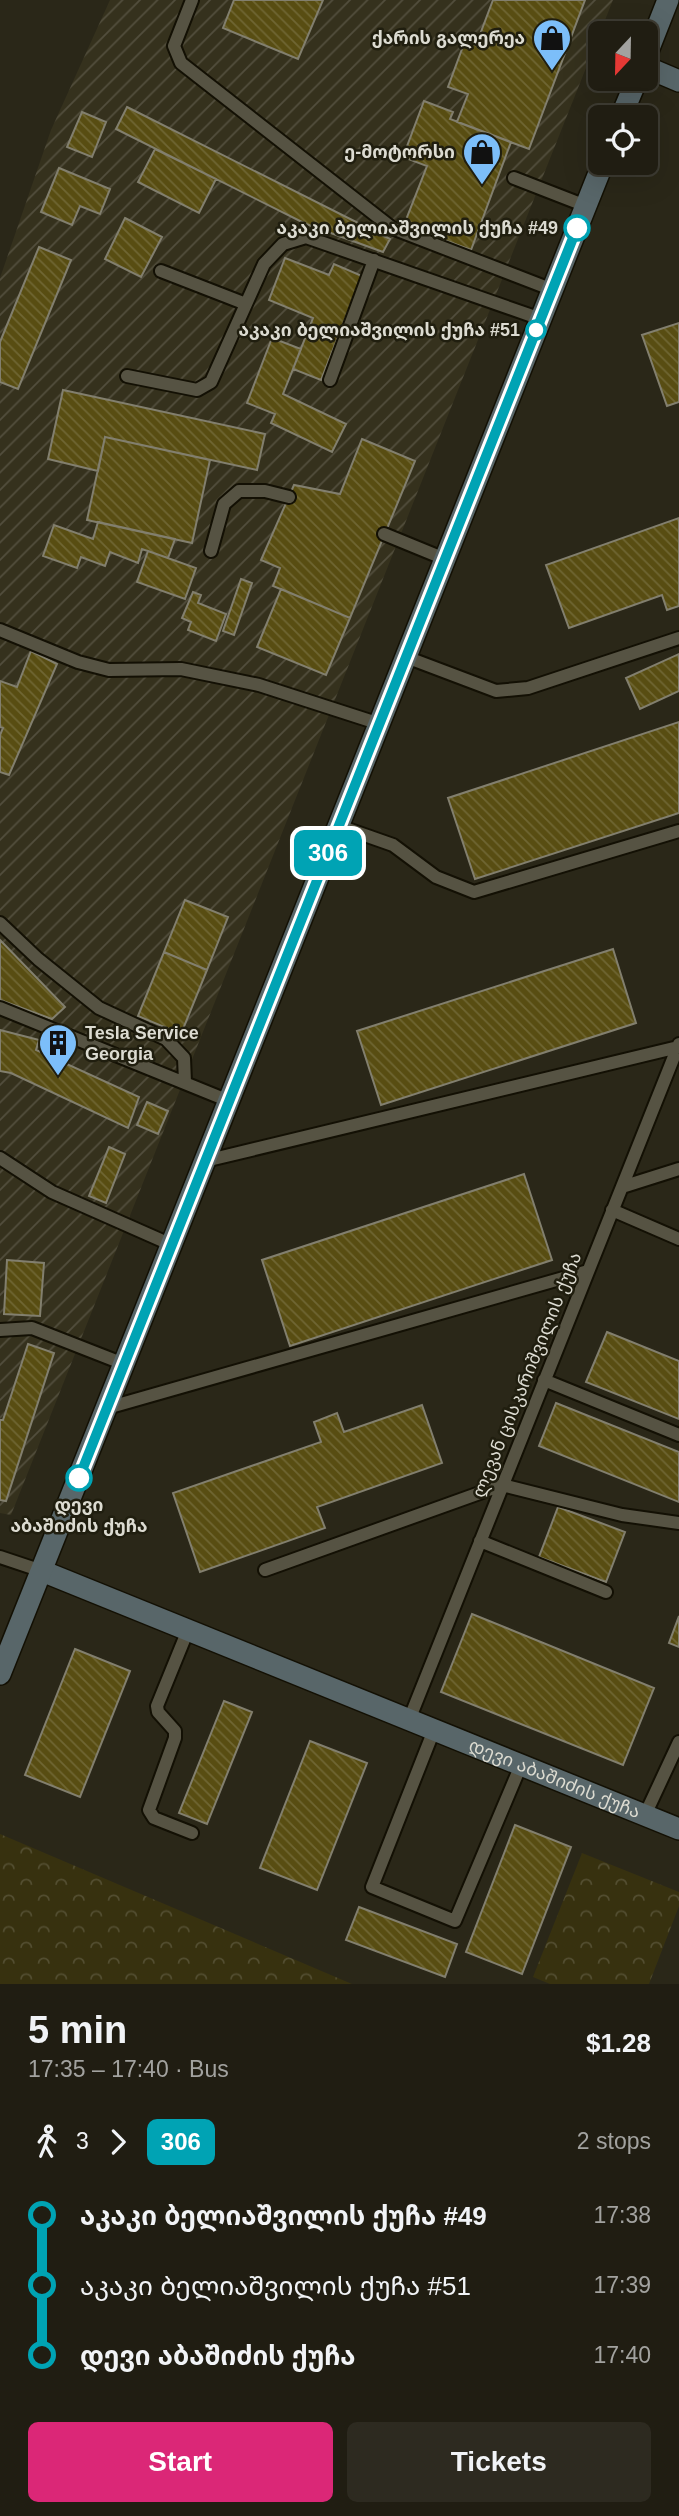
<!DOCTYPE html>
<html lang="en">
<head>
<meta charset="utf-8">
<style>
	:root { --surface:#201d12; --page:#2d2a20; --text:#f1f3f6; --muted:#a2a29f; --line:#3d3b32; --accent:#db2777 }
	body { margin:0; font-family:Helvetica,"Noto Sans Georgian",sans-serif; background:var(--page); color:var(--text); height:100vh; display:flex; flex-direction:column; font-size:26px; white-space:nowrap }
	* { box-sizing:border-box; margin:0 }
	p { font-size:23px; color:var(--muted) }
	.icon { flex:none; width:38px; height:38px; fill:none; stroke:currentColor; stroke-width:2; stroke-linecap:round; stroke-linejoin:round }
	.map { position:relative; height:1984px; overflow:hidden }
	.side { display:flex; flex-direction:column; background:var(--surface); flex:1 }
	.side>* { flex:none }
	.badge { padding:0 14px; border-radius:10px; font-size:24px; line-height:46px }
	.needle { width:46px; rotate:202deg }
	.fabs { position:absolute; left:588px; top:21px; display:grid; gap:14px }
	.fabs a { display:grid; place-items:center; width:70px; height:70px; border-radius:10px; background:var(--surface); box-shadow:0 7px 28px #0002,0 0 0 2px var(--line); font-size:35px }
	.map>.badge { position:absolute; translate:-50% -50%; box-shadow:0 0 0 4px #fff }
	.legs { display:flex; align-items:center; gap:10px; height:77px; padding:0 28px; font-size:23px }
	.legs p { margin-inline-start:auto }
	.headline { display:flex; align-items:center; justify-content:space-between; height:119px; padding:0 28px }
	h1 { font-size:38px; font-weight:600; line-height:52px }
	.action { display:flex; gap:14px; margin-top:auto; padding:14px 28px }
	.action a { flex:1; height:80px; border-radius:10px; background:var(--accent); color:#fff; font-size:28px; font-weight:600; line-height:80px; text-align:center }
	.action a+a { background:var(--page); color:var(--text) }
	ul { padding:0 28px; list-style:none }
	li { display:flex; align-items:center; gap:24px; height:70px; font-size:26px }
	li i { display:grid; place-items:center; width:10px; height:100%; margin:0 9px; background:currentColor }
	li i::after { content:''; width:18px; height:18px; margin:-9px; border:5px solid; border-radius:50%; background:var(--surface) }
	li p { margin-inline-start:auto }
	li:first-child i { background:linear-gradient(#0000 50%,currentColor 0) }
	li:last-child i { background:linear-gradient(currentColor 50%,#0000 0) }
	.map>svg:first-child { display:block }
	.industrial { fill:url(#industrial-furrows) }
	.park { fill:url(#park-crowns) }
	.building { fill:url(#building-back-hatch); stroke:#827f6e; stroke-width:2 }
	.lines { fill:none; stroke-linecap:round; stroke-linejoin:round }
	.lane-casing { stroke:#131004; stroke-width:16 }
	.secondary-casing { stroke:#131004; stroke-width:24 }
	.lane { stroke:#565343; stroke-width:12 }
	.secondary { stroke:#586669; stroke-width:21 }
	.line-1-casing { stroke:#fff; stroke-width:16 }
	.line-1 { stroke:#00a3b4; stroke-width:10 }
	.stop-1-dot { fill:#fff; stroke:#00a3b4; stroke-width:3.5 }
	.labels { text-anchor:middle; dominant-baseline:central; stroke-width:5; stroke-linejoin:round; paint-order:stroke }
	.poi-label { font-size:18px; font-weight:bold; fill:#dcdbd1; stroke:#201e0f; text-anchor:end }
	.stop-label { font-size:18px; font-weight:bold; fill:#dcdbd1; stroke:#201e0f; text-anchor:end }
	.street-label { font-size:18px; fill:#dcdbd1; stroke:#201e0f }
</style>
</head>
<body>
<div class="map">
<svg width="679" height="1984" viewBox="0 0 679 1984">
	<defs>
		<pattern id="industrial-furrows" width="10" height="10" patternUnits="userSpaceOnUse" patternTransform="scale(1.75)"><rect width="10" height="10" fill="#35311d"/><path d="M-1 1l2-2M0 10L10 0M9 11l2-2" fill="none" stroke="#524e3d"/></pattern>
		<pattern id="park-crowns" width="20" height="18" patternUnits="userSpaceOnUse" patternTransform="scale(1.75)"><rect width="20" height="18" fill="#37310f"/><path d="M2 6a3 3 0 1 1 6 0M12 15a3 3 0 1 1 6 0" fill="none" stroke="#534e31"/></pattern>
		<pattern id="building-back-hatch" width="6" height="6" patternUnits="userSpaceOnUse" patternTransform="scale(1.75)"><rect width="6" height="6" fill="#584d12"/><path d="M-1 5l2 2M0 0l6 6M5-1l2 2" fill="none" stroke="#6f6633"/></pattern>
	</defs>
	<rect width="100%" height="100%" fill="#2a2718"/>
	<!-- industrial -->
	<path class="industrial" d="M110,0H613L11,1515L0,1513V278L51,130Z"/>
	<!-- park -->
	<path class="park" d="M0,1834L352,1984H0Z
		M582,1853L679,1892V1906L649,1984H550L533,1977Z"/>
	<!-- building -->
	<path class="building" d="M234,0H323L298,59L223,28Z
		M493,0H585L529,149L457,122L468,94L448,87L465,41L476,45Z
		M424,101L453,112L450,119L511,142L471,250L404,225L427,166L403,157Z
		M127,107L390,239L383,252L306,224L116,129Z
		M82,112L106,122L92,157L67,147Z
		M155,149L216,179L199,213L138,182Z
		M59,168L110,189L100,214L80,206L72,225L41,212Z
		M125,218L162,237L141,277L105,259Z
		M39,247L71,260L18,389L0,382V342Z
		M285,258L329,275L334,264L362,276L321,380L293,369L313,318L269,300Z
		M679,323V402L667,406L642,335Z
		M272,338L301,349L283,394L346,424L332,452L271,423L275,414L247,403Z
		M63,390L265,434L257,470L105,437L98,471L48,459Z
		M105,437L210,460L192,543L87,520Z
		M362,439L415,461L350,618L273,586L280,568L261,560L294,485L340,494Z
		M679,518V606L667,610L662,595L569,628L546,565Z
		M98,522L175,539L168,558L142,549L138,563L110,552L105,566L81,557L77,568L43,556L54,525L93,539Z
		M148,551L196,568L185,599L137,582Z
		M241,579L252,583L234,635L223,631Z
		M281,589L350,618L326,675L257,647Z
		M193,592L201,595L198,603L226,614L216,641L188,630L191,622L182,618Z
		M31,651L57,664L9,775L0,772V735L3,728L0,727V681L17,687Z
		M679,654V691L640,709L626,678Z
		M679,722V813L475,879L448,798Z
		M185,900L228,917L207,970L164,952Z
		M0,940L65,1007L52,1019L0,1000Z
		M613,949L636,1023L381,1105L357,1031Z
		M164,952L207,970L181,1034L138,1016Z
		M0,1030L39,1040L36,1050L139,1097L128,1128L11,1073L0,1071Z
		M147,1102L168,1111L158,1134L137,1125Z
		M109,1147L125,1154L106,1203L89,1196Z
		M524,1174L552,1260L290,1346L262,1260Z
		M7,1260L44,1263L40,1316L4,1314Z
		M607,1332L679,1361V1419L586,1382Z
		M28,1344L54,1353L6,1501L0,1500V1420H3Z
		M556,1403L679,1452V1502L539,1446Z
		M422,1405L442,1463L317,1507L325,1528L200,1572L173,1493L321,1442L314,1422L337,1413L344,1432Z
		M558,1507L625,1532L606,1582L539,1557Z
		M472,1614L654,1688L623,1765L441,1692Z
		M679,1616V1647L669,1643Z
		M75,1649L130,1671L80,1797L25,1775Z
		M224,1701L252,1712L207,1824L179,1813Z
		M310,1741L367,1763L317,1890L260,1868Z
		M515,1825L571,1847L522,1974L466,1952Z
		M359,1907L457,1944L445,1977L346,1940Z"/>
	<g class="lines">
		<defs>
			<path id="lane" d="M192,0L174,46L181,63L392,228L553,290
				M514,178L586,206
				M161,271L246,304
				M127,376L197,390L211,382L264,264L283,244L306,237L541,319
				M330,380L374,260
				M384,534L445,559
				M211,551L224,504L239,491H265L289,497
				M0,630L78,662L109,670L181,669L259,685L380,724
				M406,657L496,691L528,688L679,638
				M339,826L393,845L436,877L474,892L679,831
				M0,923L38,959L99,1008L166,1039L184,1058L185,1082
				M0,1008L229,1101
				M0,1158L52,1192L172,1245
				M205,1161L678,1047
				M622,1187L679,1169
				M612,1210L679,1239
				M0,1330L32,1328L124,1364
				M544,1380L679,1435
				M107,1408L588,1271
				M480,1541L606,1592
				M0,1557L42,1571
				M265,1570L502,1485L622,1515L679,1523
				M188,1630L157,1706L158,1712L175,1731V1738L149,1810L154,1818L192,1833
				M409,1720L679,1044
				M434,1730L372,1887L455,1921L521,1765
				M645,1815L679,1742"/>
			<g id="secondary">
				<path d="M646,56L668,0"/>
				<path d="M646,67L679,81"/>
				<path d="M621,117L637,79"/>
				<path id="s1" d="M42,1571L679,1829"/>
				<path d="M0,1674L603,163"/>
			</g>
		</defs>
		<!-- lane casing -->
		<use href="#lane" class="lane-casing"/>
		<!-- secondary casing -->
		<use href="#secondary" class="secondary-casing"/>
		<!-- lane -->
		<use href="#lane" class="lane"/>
		<!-- secondary -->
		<use href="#secondary" class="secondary"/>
	</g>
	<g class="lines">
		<defs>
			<path id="line-1" d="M79,1478L577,228"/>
		</defs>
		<!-- line-1 casing -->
		<use href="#line-1" class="line-1-casing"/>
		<!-- line-1 -->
		<use href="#line-1" class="line-1"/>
	</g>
	<!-- icons -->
	<defs>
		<symbol id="shop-pin" viewBox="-11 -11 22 30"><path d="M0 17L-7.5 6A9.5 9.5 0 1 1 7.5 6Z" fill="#7cbef9" stroke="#201e0f"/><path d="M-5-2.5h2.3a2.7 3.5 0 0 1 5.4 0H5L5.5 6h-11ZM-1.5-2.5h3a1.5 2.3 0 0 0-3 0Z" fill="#111"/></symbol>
		<symbol id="building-pin" viewBox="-11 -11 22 30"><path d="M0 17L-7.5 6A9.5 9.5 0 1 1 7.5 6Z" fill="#7cbef9" stroke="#201e0f"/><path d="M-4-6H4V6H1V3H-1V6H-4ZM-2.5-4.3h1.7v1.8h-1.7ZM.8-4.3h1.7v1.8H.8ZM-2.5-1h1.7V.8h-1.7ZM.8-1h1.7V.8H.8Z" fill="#111"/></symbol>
	</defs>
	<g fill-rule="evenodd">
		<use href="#shop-pin" x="530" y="16" width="44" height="60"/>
		<use href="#shop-pin" x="460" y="130" width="44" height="60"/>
		<use href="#building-pin" x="36" y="1021" width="44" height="60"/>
	</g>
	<!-- markers -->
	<g class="stop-1-dot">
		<circle cx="577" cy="228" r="12"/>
		<circle cx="536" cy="330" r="9"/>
		<circle cx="79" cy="1478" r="12"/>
	</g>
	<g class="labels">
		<!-- poi labels -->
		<g class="poi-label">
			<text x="525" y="38">ქარის გალერეა</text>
			<text x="455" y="152">ე-მოტორსი</text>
			<text x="85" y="1033" text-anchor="start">Tesla Service<tspan x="85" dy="21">Georgia</tspan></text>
		</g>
		<!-- stop labels -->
		<g class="stop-label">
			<text x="558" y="228">აკაკი ბელიაშვილის ქუჩა #49</text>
			<text x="520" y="330">აკაკი ბელიაშვილის ქუჩა #51</text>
			<text x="79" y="1505" text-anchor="middle">დევი<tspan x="79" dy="21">აბაშიძის ქუჩა</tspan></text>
		</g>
		<!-- street labels -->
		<g class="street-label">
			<text transform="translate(527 1375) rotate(-68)">ლევან ცისკარიშვილის ქუჩა</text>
			<text stroke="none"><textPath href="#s1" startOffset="553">დევი აბაშიძის ქუჩა</textPath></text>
		</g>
	</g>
</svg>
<div class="fabs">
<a><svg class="needle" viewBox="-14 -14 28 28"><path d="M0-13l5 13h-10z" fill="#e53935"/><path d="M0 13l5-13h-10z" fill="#a2a29f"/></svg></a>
<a><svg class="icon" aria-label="locate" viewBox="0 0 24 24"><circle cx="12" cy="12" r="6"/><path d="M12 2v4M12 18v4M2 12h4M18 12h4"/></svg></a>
</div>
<b class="badge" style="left:328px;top:853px;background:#00a3b4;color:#fff">306</b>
</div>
<section class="side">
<div class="headline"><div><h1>5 min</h1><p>17:35 – 17:40 · Bus</p></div><b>$1.28</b></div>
<div class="legs"><svg class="icon" aria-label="walk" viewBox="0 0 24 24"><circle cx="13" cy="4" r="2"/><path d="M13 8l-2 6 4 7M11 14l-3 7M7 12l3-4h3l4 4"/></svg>3<svg class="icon" aria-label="forward" viewBox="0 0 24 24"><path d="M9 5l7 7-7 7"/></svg><b class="badge" style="background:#00a3b4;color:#fff">306</b><p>2 stops</p></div>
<ul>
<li><i style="color:#00a3b4"></i><b>აკაკი ბელიაშვილის ქუჩა #49</b><p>17:38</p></li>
<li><i style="color:#00a3b4"></i><span>აკაკი ბელიაშვილის ქუჩა #51</span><p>17:39</p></li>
<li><i style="color:#00a3b4"></i><b>დევი აბაშიძის ქუჩა</b><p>17:40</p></li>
</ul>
<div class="action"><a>Start</a><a>Tickets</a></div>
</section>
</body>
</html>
